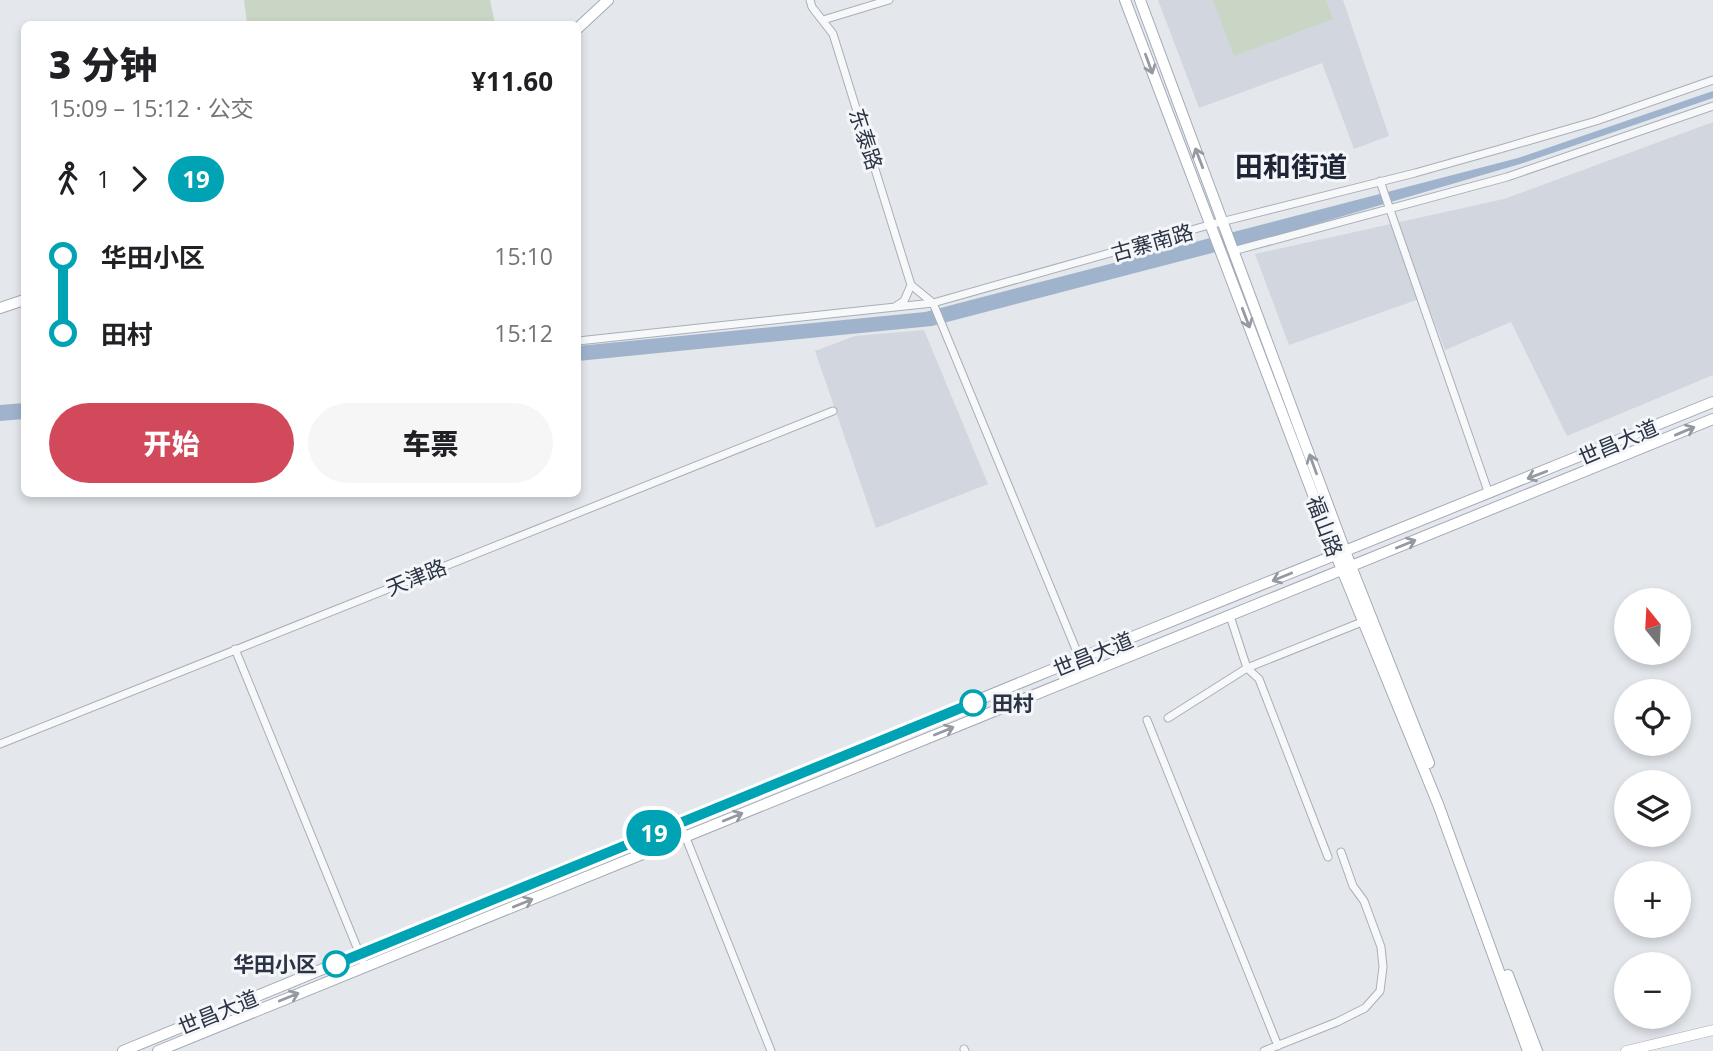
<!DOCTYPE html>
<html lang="zh">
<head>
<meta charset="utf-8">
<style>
	:root { --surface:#fff; --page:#f6f6f6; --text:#202124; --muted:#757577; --accent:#d1495b }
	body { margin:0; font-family:"Open Sans","Noto Sans SC",sans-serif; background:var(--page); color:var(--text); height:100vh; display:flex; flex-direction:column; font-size:26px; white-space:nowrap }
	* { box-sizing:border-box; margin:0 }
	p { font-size:23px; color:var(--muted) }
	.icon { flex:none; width:38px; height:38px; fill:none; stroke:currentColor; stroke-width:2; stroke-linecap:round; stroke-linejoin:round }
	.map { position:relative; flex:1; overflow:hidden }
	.drawer { position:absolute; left:21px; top:21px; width:560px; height:476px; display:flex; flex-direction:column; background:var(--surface); border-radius:10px; box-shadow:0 4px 10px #0003 }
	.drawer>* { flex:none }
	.badge { padding:0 14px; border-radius:23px; font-size:24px; line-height:46px }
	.needle { width:46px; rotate:342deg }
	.controls { position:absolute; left:1614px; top:588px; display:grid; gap:14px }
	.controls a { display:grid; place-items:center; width:77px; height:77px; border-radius:50%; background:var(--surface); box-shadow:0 4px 10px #0003; font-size:35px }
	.map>.badge { position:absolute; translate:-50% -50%; box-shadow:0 0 0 4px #fff }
	.legs { display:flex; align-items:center; gap:10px; height:77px; padding:0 28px; font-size:23px }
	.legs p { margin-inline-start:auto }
	.overview { display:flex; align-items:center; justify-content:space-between; height:119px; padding:0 28px }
	h1 { font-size:38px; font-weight:800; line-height:52px }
	.cta { display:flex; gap:14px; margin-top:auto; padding:14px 28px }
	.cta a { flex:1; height:80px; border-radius:42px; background:var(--accent); color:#fff; font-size:28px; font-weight:800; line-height:80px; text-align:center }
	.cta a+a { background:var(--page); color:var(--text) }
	ul { padding:0 28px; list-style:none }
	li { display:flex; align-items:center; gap:24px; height:77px; font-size:26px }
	li i { display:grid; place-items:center; width:10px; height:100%; margin:0 9px; background:currentColor }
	li i::after { content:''; width:18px; height:18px; margin:-9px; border:5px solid; border-radius:50%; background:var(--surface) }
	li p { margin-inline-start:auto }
	li:first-child i { background:linear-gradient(#0000 50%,currentColor 0) }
	li:last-child i { background:linear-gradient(currentColor 50%,#0000 0) }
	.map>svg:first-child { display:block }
	.built { fill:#d2d6de }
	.green { fill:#c9d6c5 }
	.water { fill:#9fb4cc }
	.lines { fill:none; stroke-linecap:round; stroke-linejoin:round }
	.minor-casing { stroke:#a9aeb7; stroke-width:9 }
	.secondary-casing { stroke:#a9aeb7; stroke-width:11 }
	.primary-casing { stroke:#a3abb8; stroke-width:12 }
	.minor { stroke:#f7f8fa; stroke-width:7 }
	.secondary { stroke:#fff; stroke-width:10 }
	.primary { stroke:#fff; stroke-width:10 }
	.oneway { stroke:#959aa2 }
	.line-1-casing { stroke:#fff; stroke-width:16 }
	.line-1 { stroke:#00a3b4; stroke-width:10 }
	.stop-1-dot { fill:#fff; stroke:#00a3b4; stroke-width:3.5 }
	.labels { text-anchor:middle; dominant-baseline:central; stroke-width:6; stroke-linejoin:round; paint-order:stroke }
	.street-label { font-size:21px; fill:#2b3445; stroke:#f4f6f9 }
	.stop-label { font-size:21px; font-weight:bold; fill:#2b3445; stroke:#f4f6f9; text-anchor:start }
	.district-label { font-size:28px; font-weight:bold; fill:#1d2536; stroke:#f4f6f9 }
</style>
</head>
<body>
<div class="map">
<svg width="1713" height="1051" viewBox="0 0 1713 1051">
	<rect width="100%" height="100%" fill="#e4e7ec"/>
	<!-- built -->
	<path class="built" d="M1158,0H1343L1389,136L1354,149L1322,63L1199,108Z
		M1713,122V375L1567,436L1511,322L1445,350L1425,297L1289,345L1255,254L1504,199Z
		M924,330L988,484L876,528L815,351L855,336Z"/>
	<!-- green -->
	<path class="green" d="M244,0H490L495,24H247Z
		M1213,0H1326L1333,19L1234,56Z"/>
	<!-- water -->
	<path class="water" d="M1713,91V98L1520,164L1258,241L932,326L578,361V346L925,312L1518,158Z
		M24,403V419L0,421V405Z"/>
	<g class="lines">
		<defs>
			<path id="minor" d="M810,0L812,7L833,34L911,285
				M823,20L889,0
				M1380,181L1489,494
				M1233,251L1507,177L1713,106
				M911,285L933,303L1080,659
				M896,306L904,301L911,285
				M578,341L933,303L1209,225L1415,173L1500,149L1596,121L1713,80
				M1230,616L1247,668L1259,679L1328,857
				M235,649L365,967
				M1168,718L1247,668L1367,620
				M1147,720L1278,1046
				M0,744L833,411
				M680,823L771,1051
				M964,1049L965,1051
				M1264,1051L1337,1022L1365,1008L1380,991L1383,967L1381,947L1364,901L1353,886L1341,852"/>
			<path id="secondary" d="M1626,1051L1713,1030"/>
			<path id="primary" d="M1125,0L1336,555L1438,804L1528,1051
				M1140,0L1345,551L1429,763
				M578,28L608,0
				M0,308L24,300
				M1508,975L1537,1051
				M123,1051L1073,661L1713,402
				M158,1051L1713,419"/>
		</defs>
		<!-- minor casing -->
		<use href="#minor" class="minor-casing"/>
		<!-- secondary casing -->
		<use href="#secondary" class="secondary-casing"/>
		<!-- primary casing -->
		<use href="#primary" class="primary-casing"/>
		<!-- minor -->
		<use href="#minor" class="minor"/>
		<!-- secondary -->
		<use href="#secondary" class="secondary"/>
		<!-- primary -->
		<use href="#primary" class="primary"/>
	</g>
	<!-- one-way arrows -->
	<defs><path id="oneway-shaft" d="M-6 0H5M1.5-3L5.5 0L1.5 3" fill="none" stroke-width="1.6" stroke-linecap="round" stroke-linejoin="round" transform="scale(1.75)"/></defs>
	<g class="oneway">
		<use href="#oneway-shaft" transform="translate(1149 64) rotate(70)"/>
		<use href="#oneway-shaft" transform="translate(1199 158) rotate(-111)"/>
		<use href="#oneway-shaft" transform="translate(1246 318) rotate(69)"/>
		<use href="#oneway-shaft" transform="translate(1685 431) rotate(-23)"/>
		<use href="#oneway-shaft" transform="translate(1313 464) rotate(-110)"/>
		<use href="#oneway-shaft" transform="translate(1537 475) rotate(159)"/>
		<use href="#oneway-shaft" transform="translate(1406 544) rotate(-22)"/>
		<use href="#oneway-shaft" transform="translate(1282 577) rotate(158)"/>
		<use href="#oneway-shaft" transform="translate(944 731) rotate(-22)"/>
		<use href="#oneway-shaft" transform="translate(733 817) rotate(-22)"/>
		<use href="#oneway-shaft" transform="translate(523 903) rotate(-22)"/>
		<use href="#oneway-shaft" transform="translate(289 997) rotate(-22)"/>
	</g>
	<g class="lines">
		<defs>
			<path id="line-1" d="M336,964L973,703"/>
		</defs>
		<!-- line-1 casing -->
		<use href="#line-1" class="line-1-casing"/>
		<!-- line-1 -->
		<use href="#line-1" class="line-1"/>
	</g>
	<!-- markers -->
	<g class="stop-1-dot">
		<circle cx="973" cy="703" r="12"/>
		<circle cx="336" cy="964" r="12"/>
	</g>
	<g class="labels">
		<!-- street labels -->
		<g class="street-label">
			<text transform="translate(866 139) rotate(72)">东泰路</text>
			<text transform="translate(1152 242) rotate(-16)">古寨南路</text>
			<text transform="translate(1618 442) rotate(-23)">世昌大道</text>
			<text transform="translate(1325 526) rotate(69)">福山路</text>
			<text transform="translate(416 577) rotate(-22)">天津路</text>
			<text transform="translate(1093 654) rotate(-22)">世昌大道</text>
			<text transform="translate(218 1012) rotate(-22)">世昌大道</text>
		</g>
		<!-- stop labels -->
		<g class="stop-label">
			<text x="992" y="703">田村</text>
			<text x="317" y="964" text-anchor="end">华田小区</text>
		</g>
		<!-- district labels -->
		<g class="district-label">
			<text x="1291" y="166">田和街道</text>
		</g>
	</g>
</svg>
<div class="controls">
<a><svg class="needle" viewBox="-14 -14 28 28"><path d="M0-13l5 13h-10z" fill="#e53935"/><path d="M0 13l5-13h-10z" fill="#757577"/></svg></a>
<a><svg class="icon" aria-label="locate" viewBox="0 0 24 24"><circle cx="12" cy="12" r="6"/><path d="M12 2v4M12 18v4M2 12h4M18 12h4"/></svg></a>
<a><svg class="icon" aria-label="layers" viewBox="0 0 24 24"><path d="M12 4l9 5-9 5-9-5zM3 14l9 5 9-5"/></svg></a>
<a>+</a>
<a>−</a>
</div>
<b class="badge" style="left:654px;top:833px;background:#00a3b4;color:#fff">19</b>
<section class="drawer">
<div class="overview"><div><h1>3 分钟</h1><p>15:09 – 15:12 · 公交</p></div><b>¥11.60</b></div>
<div class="legs"><svg class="icon" aria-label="walk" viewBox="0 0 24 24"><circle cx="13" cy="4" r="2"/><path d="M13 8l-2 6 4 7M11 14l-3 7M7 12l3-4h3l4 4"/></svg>1<svg class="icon" aria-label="forward" viewBox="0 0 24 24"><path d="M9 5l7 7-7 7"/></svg><b class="badge" style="background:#00a3b4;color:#fff">19</b></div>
<ul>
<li><i style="color:#00a3b4"></i><b>华田小区</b><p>15:10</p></li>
<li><i style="color:#00a3b4"></i><b>田村</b><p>15:12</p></li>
</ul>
<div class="cta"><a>开始</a><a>车票</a></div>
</section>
</div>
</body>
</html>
